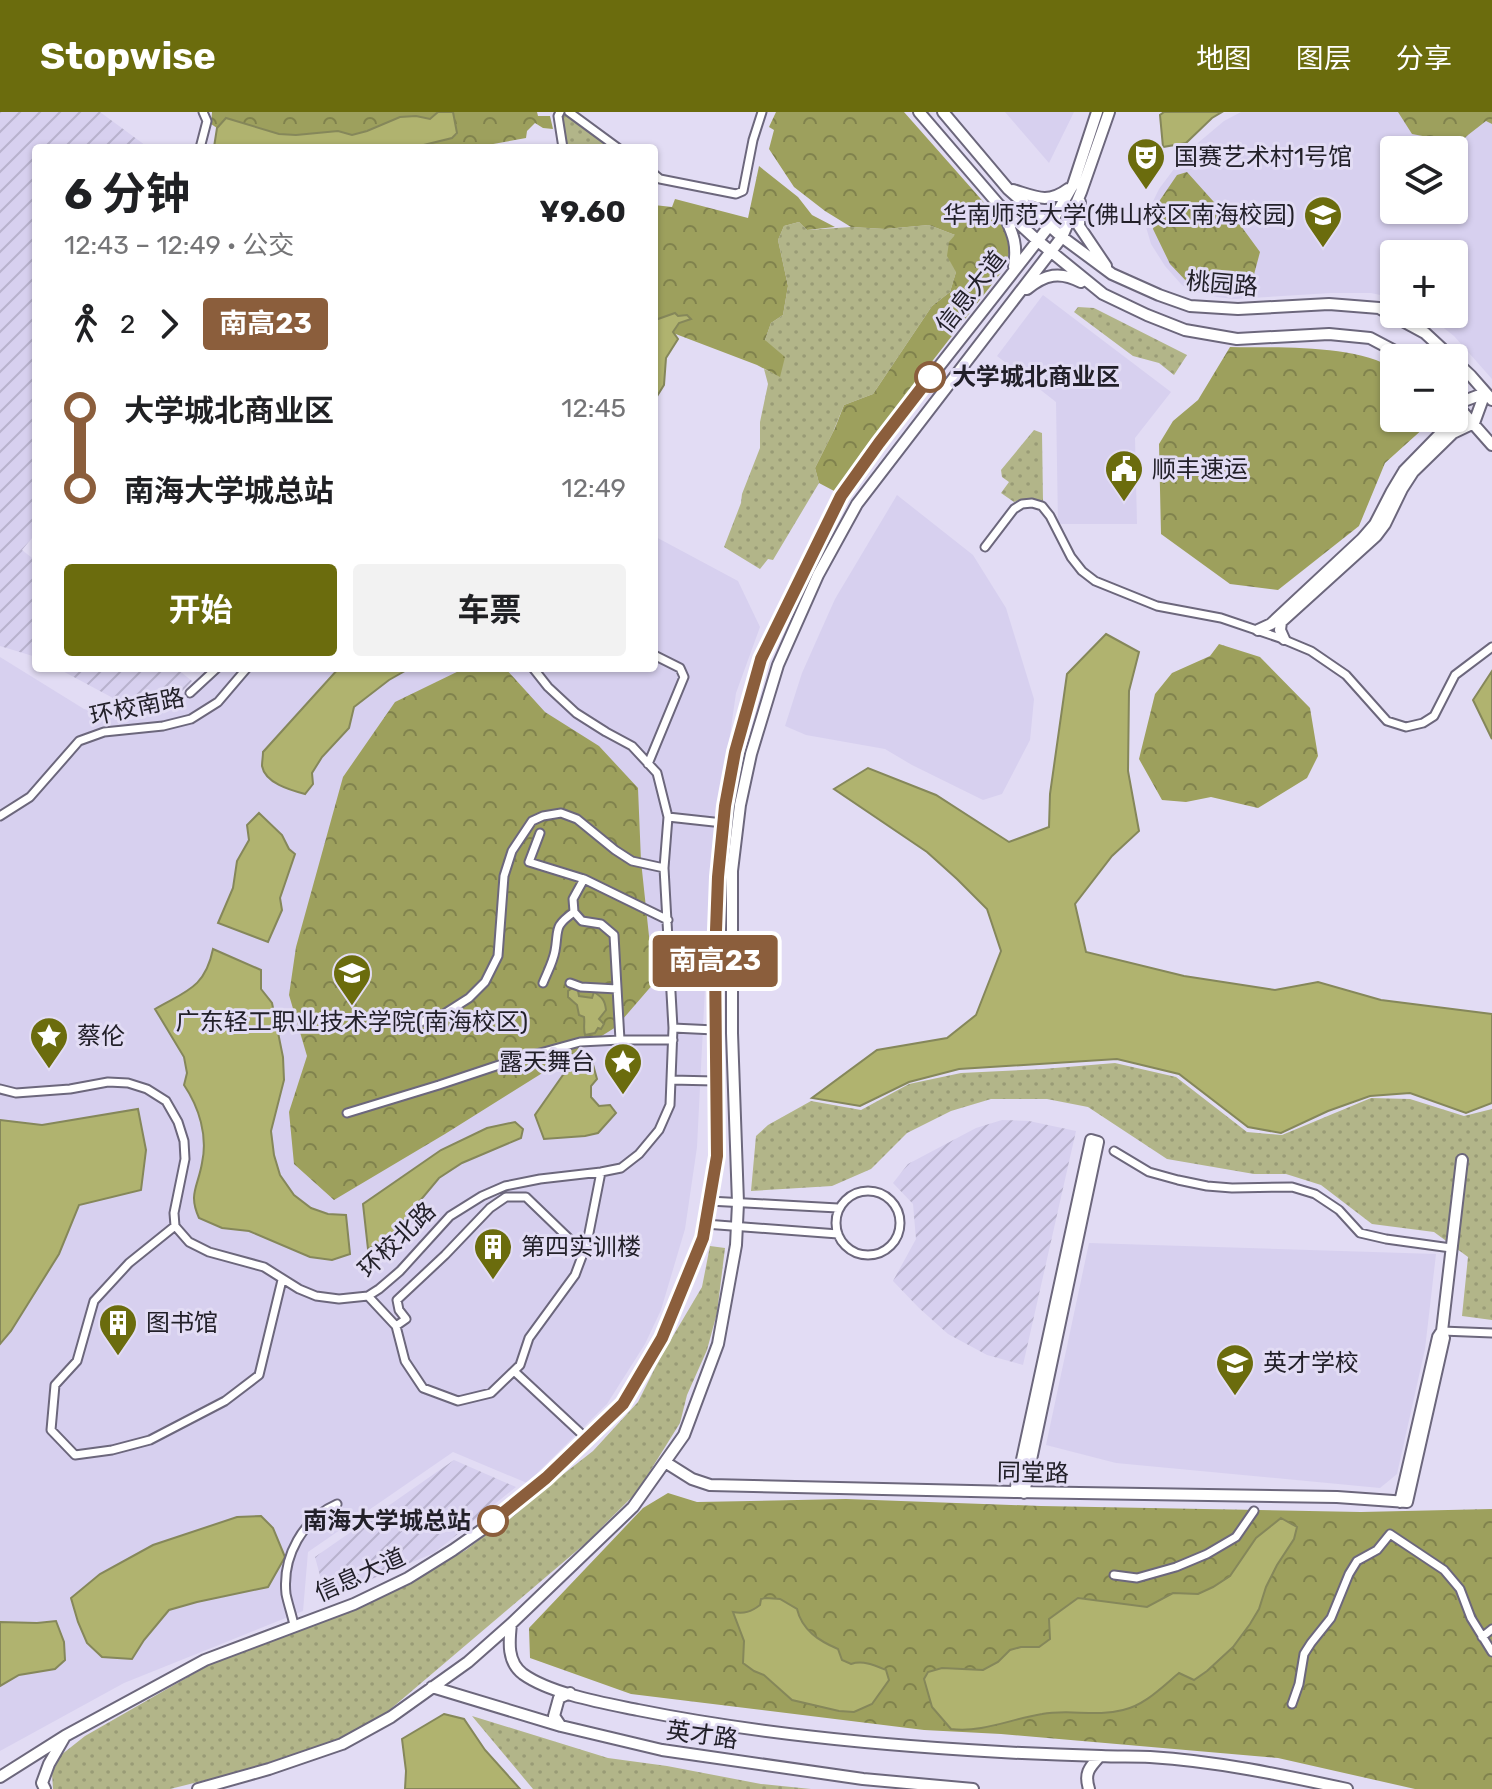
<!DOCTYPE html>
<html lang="zh">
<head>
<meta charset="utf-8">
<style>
	:root { --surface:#fff; --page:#f2f2f2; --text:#202124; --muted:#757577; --accent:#6b6c0d }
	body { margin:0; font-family:Rubik,"Noto Sans SC",sans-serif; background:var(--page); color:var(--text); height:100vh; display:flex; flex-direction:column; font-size:30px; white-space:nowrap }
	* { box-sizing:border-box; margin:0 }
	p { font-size:26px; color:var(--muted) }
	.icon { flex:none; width:44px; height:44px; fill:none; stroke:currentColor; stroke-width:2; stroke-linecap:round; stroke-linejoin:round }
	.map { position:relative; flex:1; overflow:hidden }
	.drawer { position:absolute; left:32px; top:32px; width:626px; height:528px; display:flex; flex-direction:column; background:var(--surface); border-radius:8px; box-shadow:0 2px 6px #0004 }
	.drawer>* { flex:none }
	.badge { padding:0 16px; border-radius:6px; font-size:28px; line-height:52px }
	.controls { position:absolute; left:1380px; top:24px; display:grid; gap:16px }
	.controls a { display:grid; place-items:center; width:88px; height:88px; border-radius:8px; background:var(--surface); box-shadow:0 2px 6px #0004; font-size:40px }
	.map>.badge { position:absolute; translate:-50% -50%; box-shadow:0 0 0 4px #fff }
	.legs { display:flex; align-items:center; gap:12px; height:88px; padding:0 32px; font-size:26px }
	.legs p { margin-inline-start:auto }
	.overview { display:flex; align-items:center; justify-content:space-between; height:136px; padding:0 32px }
	h1 { font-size:44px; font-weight:700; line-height:60px }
	.action { display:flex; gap:16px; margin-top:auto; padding:16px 32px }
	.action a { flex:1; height:92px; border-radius:8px; background:var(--accent); color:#fff; font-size:32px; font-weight:700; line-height:92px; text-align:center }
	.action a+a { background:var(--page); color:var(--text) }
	ul { padding:0 32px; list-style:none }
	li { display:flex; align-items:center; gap:28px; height:80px; font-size:30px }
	li i { display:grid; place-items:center; width:12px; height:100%; margin:0 10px; background:currentColor }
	li i::after { content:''; width:20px; height:20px; margin:-10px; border:6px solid; border-radius:50%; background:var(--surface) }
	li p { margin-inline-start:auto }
	li:first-child i { background:linear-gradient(#0000 50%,currentColor 0) }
	li:last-child i { background:linear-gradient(currentColor 50%,#0000 0) }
	header { display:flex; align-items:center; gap:48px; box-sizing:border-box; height:112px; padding:0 40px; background:var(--accent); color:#fff }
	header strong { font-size:38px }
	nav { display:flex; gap:44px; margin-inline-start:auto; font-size:28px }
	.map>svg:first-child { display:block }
	.built { fill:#d7d0ef; fill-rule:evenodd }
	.industrial { fill:url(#industrial-furrows) }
	.grass { fill:url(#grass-dots) }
	.forest { fill:url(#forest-crowns) }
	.water { fill:#b0b36f; stroke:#85875a; stroke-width:2 }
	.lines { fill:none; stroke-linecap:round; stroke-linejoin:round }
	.street-casing { stroke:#6c677c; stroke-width:11 }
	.secondary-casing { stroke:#6c677c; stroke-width:14 }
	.street { stroke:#fff; stroke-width:7 }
	.secondary { stroke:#fff; stroke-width:10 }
	.line-1-casing { stroke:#fff; stroke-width:18 }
	.line-1 { stroke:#8b5e3c; stroke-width:12 }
	.stop-1-dot { fill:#fff; stroke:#8b5e3c; stroke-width:4 }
	.labels { text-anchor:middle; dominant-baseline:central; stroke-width:6; stroke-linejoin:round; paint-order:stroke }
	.poi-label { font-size:24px; fill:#222029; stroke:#e2dcf4; text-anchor:start }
	.street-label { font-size:24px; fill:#222029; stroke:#e2dcf4 }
	.stop-label { font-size:24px; font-weight:bold; fill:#222029; stroke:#e2dcf4; text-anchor:start }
</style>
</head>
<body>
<header>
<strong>Stopwise</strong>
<nav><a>地图</a><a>图层</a><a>分享</a></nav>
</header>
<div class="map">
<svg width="1492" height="1677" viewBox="0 0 1492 1677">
	<defs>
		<pattern id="industrial-furrows" width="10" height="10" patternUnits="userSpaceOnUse" patternTransform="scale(2)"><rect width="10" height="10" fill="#d7d0ef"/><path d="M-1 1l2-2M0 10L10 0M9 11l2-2" fill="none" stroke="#b8b2cd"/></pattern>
		<pattern id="grass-dots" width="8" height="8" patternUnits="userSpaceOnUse" patternTransform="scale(2)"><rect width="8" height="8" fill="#b2b589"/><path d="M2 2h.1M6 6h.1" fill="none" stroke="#999b76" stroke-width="1.8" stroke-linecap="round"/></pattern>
		<pattern id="forest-crowns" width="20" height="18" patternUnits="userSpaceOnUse" patternTransform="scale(2)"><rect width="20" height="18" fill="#9da05d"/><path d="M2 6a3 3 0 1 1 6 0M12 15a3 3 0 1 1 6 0" fill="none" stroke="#80824d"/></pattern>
	</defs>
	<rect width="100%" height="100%" fill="#e2dcf4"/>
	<!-- built -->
	<path class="built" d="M1005,0H1074L1049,51Z
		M1241,0H1492V267L1454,224L1426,202H1454V142H1394V186L1371,181H1331L1234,187L1217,185L1188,178L1181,172L1165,154L1151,132L1144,108L1159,77L1186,41L1224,9ZM1394,38H1454V98H1394Z
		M1043,183L1171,280L1135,326L1137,412H1058L1056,290L997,244Z
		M897,383L973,443L1006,496L1034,587L1030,628L1002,682L983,688L912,653L885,637L806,623L785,614L802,561L835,487Z
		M654,424L738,469L760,515L736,581L711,756L697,1035L685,1117L661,1198L645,1232L607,1292L527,1371L453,1340L308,1440L303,1499L124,1571L0,1639V545L84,597L131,608L166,596L199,568L206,556H654Z
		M1089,1131L1436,1142L1425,1237L1397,1362L1380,1376L1116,1351L1046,1333Z"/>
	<!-- industrial -->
	<path class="industrial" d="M0,0H100L149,36H36V421L22,438L36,449V545L0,534Z
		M57,556H176L192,569L166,596L139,600Z
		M1002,1008L1029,1009L1076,1019L1023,1253L987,1243L948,1222L919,1196L893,1169L916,1127L913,1092L893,1071L908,1052L976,1016Z
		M454,1348L516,1375L434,1441L326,1486L315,1445Z"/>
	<!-- grass -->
	<path class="grass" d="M561,0H563L613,36H567Z
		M799,110L807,118L851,115L885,117L929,113L955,123L956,160L950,180L932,194L873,282L844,293L833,320L815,356L819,371L773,448L768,447L760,457L724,435L741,391L742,382L760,336V310L768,272L764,257L780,264L765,228L771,211L783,203L788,174L778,128L784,114Z
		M1078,195L1094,196L1187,243L1174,263L1159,251L1133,244L1074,200Z
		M1034,318L1042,321L1043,389L1022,387L1014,390L1001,381L1009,370L1002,365L1001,358Z
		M1115,951L1176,965L1247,1020L1282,1023L1371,986L1410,987L1464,1004L1492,997V1208L1462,1204L1468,1145L1434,1120L1372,1112L1321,1073L1286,1062H1254L1167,1047L1088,995L1047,987H991L951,999L907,1021L871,1057L832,1074L751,1079L756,1024L768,1013L811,989L861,998L909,972L961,961L1043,957Z
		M710,1134L725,1136L717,1201L707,1238L687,1283L680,1311L637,1380L587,1430L380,1606L333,1629L246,1658L170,1677H53L52,1661L61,1643L85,1624L221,1546L244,1539L387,1482L466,1438L593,1339L638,1290L660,1246L702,1175Z
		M472,1604L608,1646L667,1654L761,1672L811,1677H533Z"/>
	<!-- forest -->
	<path class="forest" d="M212,0H438L430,7L416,4L352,23L338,19L296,23L279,22L226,7L217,16L211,12Z
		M453,0H537L538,4H550L553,17L543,16L535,11L527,19L526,26L471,36H422L424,33L452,26L457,22Z
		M776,0H904L1003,112L1010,138L1003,158L861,341L836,380L819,371L815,356L835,316L844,293L873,282L932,194L950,180L956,160L947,144L949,130L955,123L929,113L885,117L851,115L825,99L794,75L769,37L774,18L769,15Z
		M1398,0H1492V12L1486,9L1468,23L1452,38H1439L1433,26L1412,22Z
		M759,54L798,85L812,103L835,115L807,118L799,110L784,114L778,128L788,174L783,203L771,211L765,228L785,245L780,265L757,253L673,221L679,211L678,204L675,201L658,207L654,202V93L672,95L675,87L748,106Z
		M1187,60L1222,99L1241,114L1260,140L1252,170L1214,177L1188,171L1170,152L1153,117L1158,91L1177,63Z
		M1230,235C1275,236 1357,232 1394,257V306H1435L1385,351L1359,414L1278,478L1230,472L1161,422L1159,332L1173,309L1198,288Z
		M1219,532L1260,545L1310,596L1318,644L1307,666L1258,696L1211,685L1186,690L1162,688L1139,647L1155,582L1172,561L1210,544Z
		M465,556H505L545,600L599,634L638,676L641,749L654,871L616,915L445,1022L334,1088L294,1052L289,1000L307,944L289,883L296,835L343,665L395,590Z
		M668,1381L697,1390L846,1387L1041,1394L1361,1400L1492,1397V1677H1415L1278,1646L1001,1622L924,1618L631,1582L530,1546L529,1516L643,1396Z"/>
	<!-- water -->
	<path class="water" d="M438,0H453L457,21L452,26L424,33L422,36L214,35L217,16L226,6L279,22L296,23L338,19L352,23L367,19L400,5L416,4L430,7Z
		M1164,0H1222L1212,6L1186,31L1163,35L1160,3Z
		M675,201L678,204L687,203L691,207L679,211L673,220L678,227L666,246L664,273L654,289V202L658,207Z
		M1106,522L1139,540L1129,579L1128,659L1139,719L1112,744L1075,792L1086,840L1184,864L1275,878L1318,870L1381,888L1492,902V991L1466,1001L1410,981L1370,984L1328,999L1281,1021L1248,1015L1179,962L1117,947L959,957L909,970L860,994L812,986L877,938L947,926L976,903L1001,839L987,797L957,767L927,740L834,677L868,656L936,683L1009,730L1049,715L1050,682L1067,562Z
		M339,556H410L389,568L354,595L349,616L322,645L312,661L313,672L305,682C290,678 265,671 262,654C262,649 263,645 263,640Z
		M1492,559V627L1473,588Z
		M259,701L282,723L289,737L295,742L280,786L282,798L268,830L218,811L233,776L237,749L249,728L247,713Z
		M213,837L261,858V877L272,891L283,945L284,968L271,1019L274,1043L280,1063L294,1083L311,1096L328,1102L346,1103L350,1142L332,1148L310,1145L249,1119L222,1116L199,1106C188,1082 198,1075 202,1051C208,1024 199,995 184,973L187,961L184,945L155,897C186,879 205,876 213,837Z
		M574,875L578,879L579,884L592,886L594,880C602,885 605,888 606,898L599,907L604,912L601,917L598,916L595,921L585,923C583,916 585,911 584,905L579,903L577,893L568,885V879Z
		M592,949L597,967L591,974V985L599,994L610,993L616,1001L598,1021L585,1024L544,1027L535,1003L563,963L569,959Z
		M138,997L146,1038L141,1078L79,1093L59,1142L11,1219L0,1232V1008L42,1013Z
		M515,1010L523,1017L521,1026L462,1051L439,1066L389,1126L368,1137L363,1092L441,1038L487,1016Z
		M261,1404L273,1416L285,1445L268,1475L197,1490L169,1498L144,1528L132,1547L102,1545L87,1531L78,1510L71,1486L100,1462L153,1433L237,1405Z
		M1281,1406L1297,1415L1294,1427L1277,1453L1266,1475L1259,1497L1250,1512L1233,1535L1207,1559L1194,1568L1179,1561C1162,1575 1145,1593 1123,1598C1096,1605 1069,1597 1042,1602C1011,1607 982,1621 951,1617L932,1595L924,1567L928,1560L942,1556L983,1558L998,1550L1010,1538L1021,1535H1039L1050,1527L1049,1507L1078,1486L1147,1495L1173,1481L1198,1482L1213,1475L1230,1464L1256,1426Z
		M766,1486L780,1487L797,1497C802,1518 819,1529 838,1537L842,1548L851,1552C863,1548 874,1553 886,1558L889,1568L872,1592L854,1600L839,1599L792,1588L764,1563L754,1559L743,1551L744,1529L733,1500C744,1502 751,1500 760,1493L761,1487Z
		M56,1509L64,1530L65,1548L55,1557L19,1563L0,1574V1510L37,1511Z
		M444,1602L464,1607L485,1638L520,1677H405L406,1659L402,1627Z"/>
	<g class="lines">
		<defs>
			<path id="street" d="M560,0L558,4L563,36
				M569,0L618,36
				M200,36L207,9L203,0
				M654,62L660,67L736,82L743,79L753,28L762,0
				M985,435L1014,397L1022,392L1032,391L1042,394L1050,404L1071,445L1082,459L1095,469L1157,494L1221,506L1280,526L1311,539L1346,563L1387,609L1406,615L1423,611L1434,604L1455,563L1492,535
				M190,581L217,556
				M648,652L684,565L680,556L654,543
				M0,704L30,685L79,629L104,620L163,614L191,607L218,590L247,556
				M668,705L723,711
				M540,721L529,750L584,767L668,808
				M584,767L573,787L574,800L582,809L601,812L614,823L620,928
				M543,871C547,861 553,850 555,839C559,817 553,815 574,800
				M570,871L581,875L617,877
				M673,916L715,918
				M400,917L444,902L469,886L485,870L498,844L504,764L512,739L532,709L543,704L561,701L577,707L615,738L632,749L664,756
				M671,968L715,969
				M0,977L16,981L70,977L108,970L128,971L147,977L166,989L178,1010L184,1029L185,1047L174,1101L175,1114L189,1130L209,1140L264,1155L299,1177L316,1184L339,1187L368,1184L379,1177L400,1159L450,1104L482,1084L505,1074L540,1067L601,1060L621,1056L639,1042L659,1018L670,993L673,916L664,756L668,705L657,661L632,634L606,620L576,601L548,575L533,556
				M347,1001L439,973L511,949L580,930L620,928H673
				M1114,1039L1149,1060L1178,1068L1207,1074L1232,1076L1292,1075L1315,1082L1339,1098L1360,1121L1386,1127L1451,1136
				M836 1111a32 32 0 1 1 64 0a32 32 0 1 1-64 0Z
				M709,1089L838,1096
				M705,1112L838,1122
				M175,1114L129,1151L94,1189L77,1249L55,1273L51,1318L75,1343L112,1338L150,1328L225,1289L259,1263L282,1168
				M368,1184L396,1214L405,1249L423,1276L458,1289L491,1281L520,1253L529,1226L575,1163L587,1131L601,1060
				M396,1214L406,1207L399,1198L397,1188L445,1143L490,1096L506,1085H526L583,1140
				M1442,1219L1492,1221
				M514,1259L587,1327
				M1114,1463L1137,1466L1176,1455L1207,1442L1236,1425L1254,1399
				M294,1513C292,1503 288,1492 286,1482C282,1444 303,1407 337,1392
				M1482,1525L1492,1517
				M1292,1592L1299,1572L1304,1542L1311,1531L1331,1506L1349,1462L1357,1449L1377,1438L1390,1422L1444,1458L1460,1477L1471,1506L1492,1540"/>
			<path id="secondary" d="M919,0L999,93L1038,129L1103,182L1147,203L1185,218L1237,227L1329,222L1370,226L1408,246
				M943,0L1008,77L1062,125L1112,162L1159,183L1190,194L1238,197L1329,192L1379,196L1425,221L1452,246
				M1013,78C1036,85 1048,92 1068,77
				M1080,90L1079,114L1106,154
				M1002,98C1012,121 1018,129 1014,155
				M1027,177C1045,162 1060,159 1081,170
				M1454,248L1471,264L1492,288
				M1454,290L1492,333
				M1455,295L1456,292L1485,281
				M1258,518L1271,512L1362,427L1375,412L1392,379L1404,359L1446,316L1451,306
				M1284,527L1280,518L1281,510L1376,424L1385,412L1402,377L1413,360L1453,321L1474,311L1485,281
				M1442,1219L1462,1048
				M665,1350L692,1367L710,1373L1015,1380L1337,1385L1407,1390L1444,1226L1442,1219L1438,1225L1400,1390
				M1015,1380L1091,1028L1098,1030L1024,1381
				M511,1512C509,1530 507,1550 523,1562C551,1582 604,1591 638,1598C747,1620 857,1631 968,1638C1012,1641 1057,1643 1101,1644C1117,1645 1133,1644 1150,1645C1216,1649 1282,1663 1347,1677
				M432,1575L561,1614L662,1638L863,1667L973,1677
				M560,1613L554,1604L559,1586L570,1581
				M0,1665L65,1624L205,1548L354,1492L408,1466L453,1438L510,1398L546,1366L623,1292L662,1226L703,1126L717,1044L715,845L718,765L725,694L735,640L761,547L841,384L879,331L1050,113L1073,73L1097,0
				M45,1677L42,1671L49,1652L64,1626
				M198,1677L269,1657L342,1632L391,1605L468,1550L511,1512L633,1395L684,1323L718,1232L736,1133L738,1091L732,921V759L740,693L751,642L778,553L818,463L857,392L1062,125L1081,80L1109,0
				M1089,1677C1084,1661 1089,1656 1100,1644"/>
		</defs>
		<!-- street casing -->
		<use href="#street" class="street-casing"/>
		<!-- secondary casing -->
		<use href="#secondary" class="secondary-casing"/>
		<!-- street -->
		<use href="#street" class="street"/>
		<!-- secondary -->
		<use href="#secondary" class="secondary"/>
	</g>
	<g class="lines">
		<defs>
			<path id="line-1" d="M493,1409L546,1366L623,1292L662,1226L703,1126L717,1044L715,845L718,765L725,694L735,640L761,547L841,384L879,331L930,265"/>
		</defs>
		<!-- line-1 casing -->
		<use href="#line-1" class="line-1-casing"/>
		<!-- line-1 -->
		<use href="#line-1" class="line-1"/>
	</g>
	<!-- icons -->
	<defs>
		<symbol id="theatre-pin" viewBox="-11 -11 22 30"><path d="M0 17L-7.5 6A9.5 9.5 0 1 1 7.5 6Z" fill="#6b6c0d" stroke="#e2dcf4"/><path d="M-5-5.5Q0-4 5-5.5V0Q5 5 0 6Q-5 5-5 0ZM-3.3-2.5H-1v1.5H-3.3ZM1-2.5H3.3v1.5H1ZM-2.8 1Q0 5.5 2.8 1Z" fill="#fff"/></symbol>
		<symbol id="university-pin" viewBox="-11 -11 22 30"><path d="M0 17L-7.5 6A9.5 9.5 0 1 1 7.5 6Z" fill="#6b6c0d" stroke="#e2dcf4"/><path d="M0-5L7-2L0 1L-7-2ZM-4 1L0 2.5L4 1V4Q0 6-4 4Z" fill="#fff"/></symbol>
		<symbol id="civic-pin" viewBox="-11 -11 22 30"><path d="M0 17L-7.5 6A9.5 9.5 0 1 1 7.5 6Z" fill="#6b6c0d" stroke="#e2dcf4"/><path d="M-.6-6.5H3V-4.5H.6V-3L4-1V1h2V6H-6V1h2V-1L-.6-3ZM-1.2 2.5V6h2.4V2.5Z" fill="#fff"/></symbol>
		<symbol id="sight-pin" viewBox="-11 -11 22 30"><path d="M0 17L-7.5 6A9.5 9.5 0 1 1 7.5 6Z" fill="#6b6c0d" stroke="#e2dcf4"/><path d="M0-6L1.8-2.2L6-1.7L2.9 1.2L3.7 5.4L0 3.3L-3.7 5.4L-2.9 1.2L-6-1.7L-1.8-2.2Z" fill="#fff"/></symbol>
		<symbol id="building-pin" viewBox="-11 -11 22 30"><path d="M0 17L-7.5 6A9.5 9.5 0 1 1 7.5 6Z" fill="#6b6c0d" stroke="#e2dcf4"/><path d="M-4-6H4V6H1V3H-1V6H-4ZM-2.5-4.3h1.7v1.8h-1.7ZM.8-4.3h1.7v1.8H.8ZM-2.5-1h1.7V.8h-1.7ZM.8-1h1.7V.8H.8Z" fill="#fff"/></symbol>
		<symbol id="school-pin" viewBox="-11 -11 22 30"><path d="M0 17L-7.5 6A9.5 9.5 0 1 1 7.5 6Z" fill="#6b6c0d" stroke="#e2dcf4"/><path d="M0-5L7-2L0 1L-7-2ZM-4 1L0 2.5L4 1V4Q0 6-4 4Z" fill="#fff"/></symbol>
	</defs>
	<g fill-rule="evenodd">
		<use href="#theatre-pin" x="1124" y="23" width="44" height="60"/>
		<use href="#university-pin" x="1301" y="81" width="44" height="60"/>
		<use href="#civic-pin" x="1102" y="335" width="44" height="60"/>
		<use href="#university-pin" x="330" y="839" width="44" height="60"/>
		<use href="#sight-pin" x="27" y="902" width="44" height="60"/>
		<use href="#sight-pin" x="601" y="928" width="44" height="60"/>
		<use href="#building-pin" x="471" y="1113" width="44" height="60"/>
		<use href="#building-pin" x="96" y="1189" width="44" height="60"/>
		<use href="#school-pin" x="1213" y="1229" width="44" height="60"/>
	</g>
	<!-- markers -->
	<g class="stop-1-dot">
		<circle cx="930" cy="265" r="14"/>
		<circle cx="493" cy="1409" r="14"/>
	</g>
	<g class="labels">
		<!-- poi labels -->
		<g class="poi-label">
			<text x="1174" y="45">国赛艺术村1号馆</text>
			<text x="1295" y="103" text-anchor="end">华南师范大学(佛山校区南海校园)</text>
			<text x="1152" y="357">顺丰速运</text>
			<text x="352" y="910" text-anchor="middle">广东轻工职业技术学院(南海校区)</text>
			<text x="77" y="924">蔡伦</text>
			<text x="595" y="950" text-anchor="end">露天舞台</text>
			<text x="521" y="1135">第四实训楼</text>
			<text x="146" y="1211">图书馆</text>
			<text x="1263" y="1251">英才学校</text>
		</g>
		<!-- street labels -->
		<g class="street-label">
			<text transform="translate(1222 172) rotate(5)">桃园路</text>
			<text transform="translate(971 180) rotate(-52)">信息大道</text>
			<text transform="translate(137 595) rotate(-12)">环校南路</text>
			<text transform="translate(397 1128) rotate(-44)">环校北路</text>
			<text transform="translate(1033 1361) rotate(1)">同堂路</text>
			<text transform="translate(360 1463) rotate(-24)">信息大道</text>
			<text transform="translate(702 1623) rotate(8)">英才路</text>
		</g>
		<!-- stop labels -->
		<g class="stop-label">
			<text x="952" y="265">大学城北商业区</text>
			<text x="471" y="1409" text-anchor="end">南海大学城总站</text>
		</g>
	</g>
</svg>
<div class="controls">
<a><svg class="icon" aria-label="layers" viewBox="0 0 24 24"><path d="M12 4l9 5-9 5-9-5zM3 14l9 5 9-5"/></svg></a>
<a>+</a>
<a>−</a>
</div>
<b class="badge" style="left:715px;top:849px;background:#8b5e3c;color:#fff">南高23</b>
<section class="drawer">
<div class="overview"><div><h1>6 分钟</h1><p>12:43 – 12:49 · 公交</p></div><b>¥9.60</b></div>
<div class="legs"><svg class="icon" aria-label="walk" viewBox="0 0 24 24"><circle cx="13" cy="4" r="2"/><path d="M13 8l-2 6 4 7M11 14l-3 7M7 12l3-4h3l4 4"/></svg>2<svg class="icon" aria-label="forward" viewBox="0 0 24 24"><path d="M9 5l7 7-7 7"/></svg><b class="badge" style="background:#8b5e3c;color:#fff">南高23</b></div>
<ul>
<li><i style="color:#8b5e3c"></i><b>大学城北商业区</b><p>12:45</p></li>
<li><i style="color:#8b5e3c"></i><b>南海大学城总站</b><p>12:49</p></li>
</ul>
<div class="action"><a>开始</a><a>车票</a></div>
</section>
</div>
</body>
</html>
